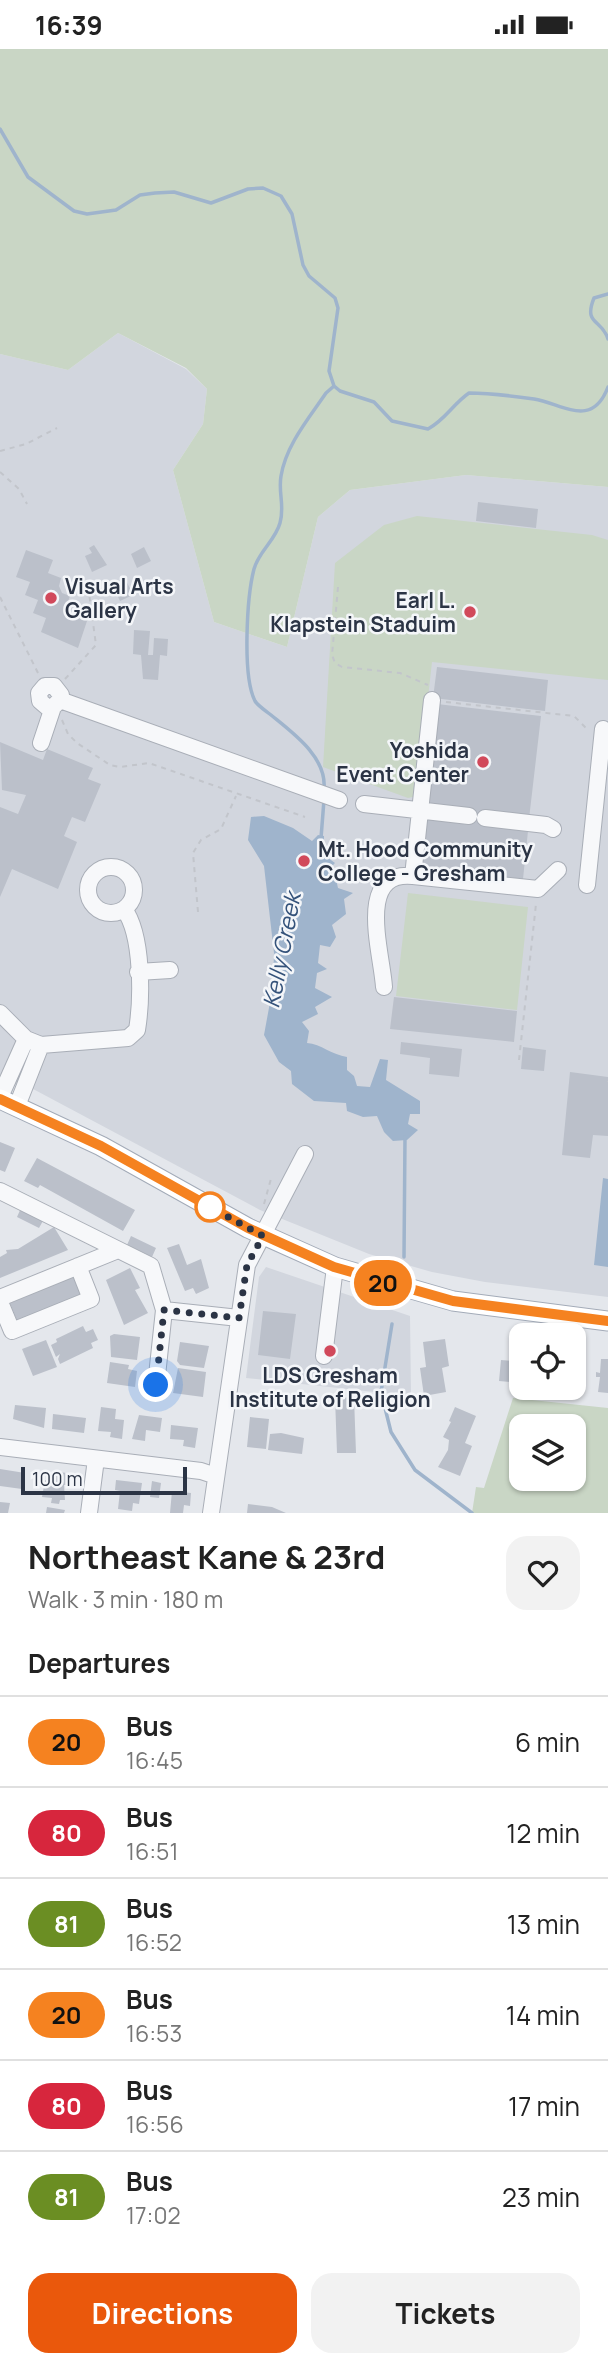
<!DOCTYPE html>
<html lang="en">
<head>
<meta charset="utf-8">
<style>
	:root { --surface:#fff; --page:#f2f2f2; --text:#222; --muted:#767676; --line:#e0e0e0; --accent:#ea580c }
	body { margin:0; font-family:Manrope,sans-serif; background:var(--page); color:var(--text); height:100vh; display:flex; flex-direction:column; font-size:26px; white-space:nowrap }
	* { box-sizing:border-box; margin:0 }
	p { font-size:23px; color:var(--muted) }
	.icon { flex:none; width:38px; height:38px; fill:none; stroke:currentColor; stroke-width:2; stroke-linecap:round; stroke-linejoin:round }
	.map { position:relative; height:1464px; overflow:hidden }
	.side { display:flex; flex-direction:column; background:var(--surface); flex:1 }
	.side>* { flex:none }
	.badge { padding:0 14px; border-radius:23px; font-size:24px; line-height:46px }
	.controls { position:absolute; left:509px; top:1274px; display:grid; gap:14px }
	.controls a { display:grid; place-items:center; width:77px; height:77px; border-radius:14px; background:var(--surface); box-shadow:0 2px 5px #0004; font-size:35px }
	.scale { position:absolute; left:21px; bottom:18px; width:166px; box-sizing:border-box; padding-left:7px; border:4px solid #2b3445; border-top:0; font-size:19px; line-height:24px; white-space:nowrap; color:#2b3445; -webkit-text-stroke:5px #f4f6f9; paint-order:stroke }
	.you { position:absolute; width:35px; height:35px; margin:-18px; border:5px solid #fff; border-radius:50%; background:#1a73e8; box-shadow:0 0 0 10px #1a73e833 }
	.map>.badge { position:absolute; translate:-50% -50%; box-shadow:0 0 0 4px #fff }
	h2 { padding:0 28px; font-size:26px; line-height:63px }
	.round { display:grid; place-items:center; flex:none; width:74px; height:74px; border-radius:21px; background:var(--page) }
	.head { display:flex; align-items:center; justify-content:space-between; height:119px; padding:0 28px }
	h1 { font-size:33px; font-weight:700; line-height:52px }
	.action { display:flex; gap:14px; margin-top:auto; padding:14px 28px }
	.action a { flex:1; height:80px; border-radius:21px; background:var(--accent); color:#fff; font-size:28px; font-weight:700; line-height:80px; text-align:center }
	.action a+a { background:var(--page); color:var(--text) }
	ul { padding:0; list-style:none }
	li { display:flex; align-items:center; gap:21px; height:91px; padding:0 28px; border-top:2px solid var(--line) }
	li div { flex:1 }
	li b { display:block; font-size:26px }
	li em { font-style:normal }
	li .badge { min-width:77px; font-weight:700; text-align:center }
	.status { display:flex; justify-content:space-between; align-items:center; height:49px; padding:0 35px; background:var(--surface); direction:ltr }
	.status svg { height:19px; fill:currentColor }
	.map>svg:first-child { display:block }
	.built { fill:#d2d6de }
	.green { fill:#c9d6c5; fill-rule:evenodd }
	.water { fill:#9fb4cc }
	.lines { fill:none; stroke-linecap:round; stroke-linejoin:round }
	.stream { stroke:#9fb4cc; stroke-width:3.5 }
	.building { fill:#bbc0ca }
	.minor-casing { stroke:#a9aeb7; stroke-width:18 }
	.major-casing { stroke:#a3abb8; stroke-width:21 }
	.path { stroke:#c2c5cb; stroke-width:2; stroke-dasharray:5 5; stroke-linecap:butt }
	.minor { stroke:#f7f8fa; stroke-width:16 }
	.major { stroke:#fff; stroke-width:19 }
	.line-casing { stroke:#fff; stroke-width:16 }
	.line { stroke:#f58220; stroke-width:10 }
	.walk { stroke:#2b3445; stroke-width:7; stroke-dasharray:0 12.6 }
	.poi-dot { fill:#d1495b; stroke:#f4f6f9; stroke-width:2.5 }
	.stop-dot { fill:#fff; stroke:#f58220; stroke-width:3.5 }
	.labels { text-anchor:middle; dominant-baseline:central; stroke-width:5; stroke-linejoin:round; paint-order:stroke }
	.poi-label { font-size:21px; font-weight:bold; fill:#2b3445; stroke:#f4f6f9; text-anchor:start }
	.water-label { font-size:23px; font-style:italic; fill:#34527a; stroke:#f4f6f9 }
</style>
</head>
<body>
<div class="status"><b>16:39</b><svg viewBox="0 0 49 12"><path d="M0 12V9h3v3zM5 12V6h3v6zM10 12V3h3v9zM15 12V0h3v12zM26 1h20v11H26zM47 4h2v5h-2z"/></svg></div>
<div class="map">
<svg width="608" height="1464" viewBox="0 0 608 1464">
	<rect width="100%" height="100%" fill="#e4e7ec"/>
	<!-- built -->
	<path class="built" d="M118,284L186,320L207,340L203,375L173,421L214,573L287,598L318,468L350,441L466,426L608,438V1248L485,1233L432,1223L369,1205L260,1161L35,1041L0,1025V305L68,321Z
		M266,1218L410,1267L411,1347L246,1329L259,1228Z"/>
	<!-- green -->
	<path class="green" d="M0,0H608V438L466,426L350,441L318,468L287,598L214,573L173,421L203,375L207,340L186,319L118,284L68,321L0,305Z
		M417,467L592,486L608,491V631L432,613L417,747L408,749L323,718L335,514L384,476Z
		M408,844L528,858L517,961L396,947Z
		M513,1349L608,1359V1464H472L476,1438L484,1439ZM522,1377H574V1430H522Z"/>
	<!-- water -->
	<path class="water" d="M264,767L293,779L312,792L318,786L324,787V806L335,814L328,821L336,830L338,839L353,844L344,850L346,865L332,876L336,888L330,898L320,896L318,914L327,920L317,924L315,939L332,948L315,958L318,965L302,973L309,982L307,994C321,995 332,1006 347,1008V1021L354,1027L357,1037L370,1038L380,1010L388,1011L386,1031L420,1052V1065H410L408,1075L418,1081L407,1091L393,1092L384,1083L377,1067L363,1068L347,1062L346,1054L314,1052L292,1035L291,1022L279,1013L264,986L273,937L274,904L264,817L248,791L251,768Z
		M603,1129L608,1130V1218L594,1216Z"/>
	<g class="lines">
		<!-- stream -->
		<path class="stream" d="M0,80L28,128L74,162L87,165L116,161L140,146L155,144L174,143L211,154L248,140L263,139L281,147L292,165L303,216L309,227L335,249L338,259L329,322L334,337L340,342L374,353L392,372L428,380C445,371 453,355 469,344C490,344 513,347 534,350C563,355 592,380 608,338
			M608,245L594,249C583,276 602,270 608,290
			M324,740C327,708 293,684 271,666C266,662 258,657 255,652C242,627 247,547 254,520C259,502 275,492 280,474C285,457 278,444 281,427C286,396 309,369 326,344L334,337
			M321,789L324,751
			M404,1208L405,1088
			M392,1275L381,1343L391,1383L415,1421L472,1464"/>
	</g>
	<!-- building -->
	<path class="building" d="M478,453L538,460L536,479L476,472Z
		M94,496L107,516L92,523L85,507L92,504L89,499Z
		M144,498L151,512L137,519L131,505Z
		M26,501L53,511L48,524L61,529L59,537L62,544L70,547L65,561L87,572L78,599L41,583L46,569L33,564L38,551L25,546L30,533L16,528Z
		M125,529L133,546L120,552L112,535Z
		M134,581L150,582L148,606H153L154,589L168,590L167,607L160,606L158,631L143,630L141,606L133,605Z
		M437,618L548,631L545,662L433,649Z
		M437,655L541,667L529,770L482,765L481,777L528,782L523,830L419,818L424,770L470,776L471,764L425,759Z
		M0,693L43,711L47,700L93,719L88,730L101,735L85,773L72,768L64,787L77,793L58,840L12,820L0,848V758L18,765L26,746L2,741Z
		M394,948L517,962L514,993L390,980Z
		M401,993L462,1000L459,1028L429,1025L430,1009L400,1005Z
		M523,998L546,1001L544,1022L521,1020Z
		M570,1023L608,1028V1087L593,1086L590,1109L562,1106Z
		M0,1093L15,1099L5,1123L0,1121Z
		M37,1109L135,1161L123,1182L40,1136L38,1139L24,1132Z
		M21,1159L44,1170L39,1179L17,1168Z
		M54,1178L68,1201L0,1229V1208L7,1204L6,1201L18,1200Z
		M131,1187L156,1199L152,1208L127,1196Z
		M179,1195L187,1216L201,1210L209,1239L196,1245L193,1239L185,1242L167,1199Z
		M130,1219L140,1239L135,1241L148,1264L124,1276L106,1231Z
		M75,1227L83,1246L18,1274L10,1254Z
		M263,1262L296,1265L290,1310L258,1306Z
		M83,1277L86,1283L93,1280L98,1291L91,1294L93,1299L60,1315L58,1310L60,1305L56,1308L51,1296L57,1293L56,1290Z
		M114,1285L140,1288L137,1311L111,1308L110,1287Z
		M445,1290L449,1317L442,1319L446,1343L424,1347L420,1319L426,1318L423,1293Z
		M46,1291L57,1318L33,1327L22,1300Z
		M180,1293L209,1297L204,1319L180,1316L177,1312Z
		M601,1310H608V1344L598,1343L600,1328H596V1323L600,1324Z
		M501,1311L512,1312L511,1321L522,1322V1334L499,1332Z
		M110,1313L129,1316L128,1320L137,1322L135,1338L107,1334Z
		M178,1319L206,1323L203,1348L173,1344Z
		M574,1324L584,1325L582,1341L574,1340Z
		M354,1348L356,1404H337L335,1349Z
		M15,1356L46,1359L44,1379L13,1370Z
		M101,1358L116,1360L115,1370L124,1371L122,1390L110,1388L111,1383L98,1382Z
		M455,1358L476,1367L465,1394L472,1397L460,1427L438,1418L448,1401L449,1391L443,1388L451,1373L449,1372Z
		M53,1365L86,1369L84,1384L52,1380Z
		M139,1366L162,1369L160,1383L146,1381L145,1392L132,1390Z
		M250,1368L269,1370L266,1400L247,1398Z
		M171,1376L198,1379L195,1399L183,1397L184,1391L170,1390Z
		M281,1384L304,1389L302,1405L268,1401L270,1385Z
		M0,1420L25,1424L22,1440L0,1437Z
		M56,1423L69,1424L67,1436H64L65,1451H60L59,1455L51,1454L52,1449L42,1448L45,1431L54,1433Z
		M116,1431L142,1434L139,1455L133,1454L132,1462L118,1460L120,1442L115,1441Z
		M152,1432L161,1434L159,1449L150,1448Z
		M172,1442L191,1444L190,1457L184,1456L183,1464H170Z
		M0,1453L10,1454L8,1464H0Z
		M248,1455L272,1458L286,1464H247Z
		M47,1458L65,1461L64,1464H46Z"/>
	<g class="lines">
		<defs>
			<path id="minor" d="M60,651L339,751
				M432,651L413,827L538,840L558,821
				M41,694L53,658L60,651L61,646L54,637H45L39,644L40,652L47,658H53
				M364,755L469,767
				M485,769L546,776L553,780
				M88 841a23 23 0 1 1 46 0a23 23 0 1 1-46 0Z
				M587,836L603,680
				M138,923L170,921
				M384,938C382,904 355,821 413,827
				M0,964L26,990L41,996L128,989L137,981C142,950 143,886 124,860
				M0,1048L26,990
				M17,1057L41,996
				M0,1142L151,1217L164,1261L239,1269
				M0,1249L118,1201
				M0,1253L12,1282L91,1250L78,1217
				M324,1307L335,1218
				M156,1336L164,1261
				M0,1398L201,1422L216,1427
				M89,1464L96,1410
				M211,1464L247,1216L305,1105"/>
			<path id="major" d="M0,1050L101,1097L248,1179L335,1218L453,1252L608,1272"/>
		</defs>
		<!-- minor casing -->
		<use href="#minor" class="minor-casing"/>
		<!-- major casing -->
		<use href="#major" class="major-casing"/>
		<!-- path -->
		<path class="path" d="M0,402L26,395L57,379
			M0,423L19,440L27,455
			M338,538L332,606L335,614L342,618L400,624L428,636
			M0,548L39,626
			M65,630L96,596L89,544
			M446,653L574,667L588,681
			M62,671L68,685L77,694L110,716L120,718L149,714L305,768
			M198,863L193,804L201,791L221,780L236,747
			M519,1011L536,855
			M608,1032V1033
			M264,1155L272,1126"/>
		<!-- minor -->
		<use href="#minor" class="minor"/>
		<!-- major -->
		<use href="#major" class="major"/>
	</g>
	<g class="lines">
		<defs>
			<path id="line" d="M0,1050L101,1097L248,1179L334,1218L453,1252L608,1272"/>
		</defs>
		<!-- line casing -->
		<use href="#line" class="line-casing"/>
		<!-- line -->
		<use href="#line" class="line"/>
		<!-- walk -->
		<path class="walk" d="M156,1336L164,1261L239,1269L247,1216L263,1187L210,1158"/>
	</g>
	<!-- markers -->
	<g class="poi-dot">
		<circle cx="51" cy="549" r="7"/>
		<circle cx="470" cy="563" r="7"/>
		<circle cx="483" cy="713" r="7"/>
		<circle cx="304" cy="812" r="7"/>
		<circle cx="330" cy="1302" r="7"/>
	</g>
	<circle class="stop-dot" cx="210" cy="1158" r="14"/>
	<g class="labels">
		<!-- poi labels -->
		<g class="poi-label">
			<text x="65" y="537">Visual Arts<tspan x="65" dy="24">Gallery</tspan></text>
			<text x="456" y="551" text-anchor="end">Earl L.<tspan x="456" dy="24">Klapstein Staduim</tspan></text>
			<text x="469" y="701" text-anchor="end">Yoshida<tspan x="469" dy="24">Event Center</tspan></text>
			<text x="318" y="800">Mt. Hood Community<tspan x="318" dy="24">College - Gresham</tspan></text>
			<text x="330" y="1326" text-anchor="middle">LDS Gresham<tspan x="330" dy="24">Institute of Religion</tspan></text>
		</g>
		<!-- water labels -->
		<g class="water-label">
			<text transform="translate(281 901) rotate(-79)">Kelly Creek</text>
		</g>
	</g>
</svg>
<div class="controls">
<a><svg class="icon" aria-label="locate" viewBox="0 0 24 24"><circle cx="12" cy="12" r="6"/><path d="M12 2v4M12 18v4M2 12h4M18 12h4"/></svg></a>
<a><svg class="icon" aria-label="layers" viewBox="0 0 24 24"><path d="M12 4l9 5-9 5-9-5zM3 14l9 5 9-5"/></svg></a>
</div>
<div class="scale">100 m</div>
<div class="you" style="left:156px;top:1336px"></div>
<b class="badge" style="left:383px;top:1234px;background:#f58220;color:#111">20</b>
</div>
<section class="side">
<div class="head"><div><h1>Northeast Kane &amp; 23rd</h1><p>Walk · 3 min · 180 m</p></div><a class="round"><svg class="icon" aria-label="heart" viewBox="0 0 24 24"><path d="M12 20l-8-8c-3-5 5-10 8-4 3-6 11-1 8 4z"/></svg></a></div>
<h2>Departures</h2>
<ul>
<li><span class="badge" style="background:#f58220;color:#111">20</span><div><b>Bus</b><p>16:45</p></div><em>6 min</em></li>
<li><span class="badge" style="background:#d7263d;color:#fff">80</span><div><b>Bus</b><p>16:51</p></div><em>12 min</em></li>
<li><span class="badge" style="background:#6b8e23;color:#fff">81</span><div><b>Bus</b><p>16:52</p></div><em>13 min</em></li>
<li><span class="badge" style="background:#f58220;color:#111">20</span><div><b>Bus</b><p>16:53</p></div><em>14 min</em></li>
<li><span class="badge" style="background:#d7263d;color:#fff">80</span><div><b>Bus</b><p>16:56</p></div><em>17 min</em></li>
<li><span class="badge" style="background:#6b8e23;color:#fff">81</span><div><b>Bus</b><p>17:02</p></div><em>23 min</em></li>
</ul>
<div class="action"><a>Directions</a><a>Tickets</a></div>
</section>
</body>
</html>
